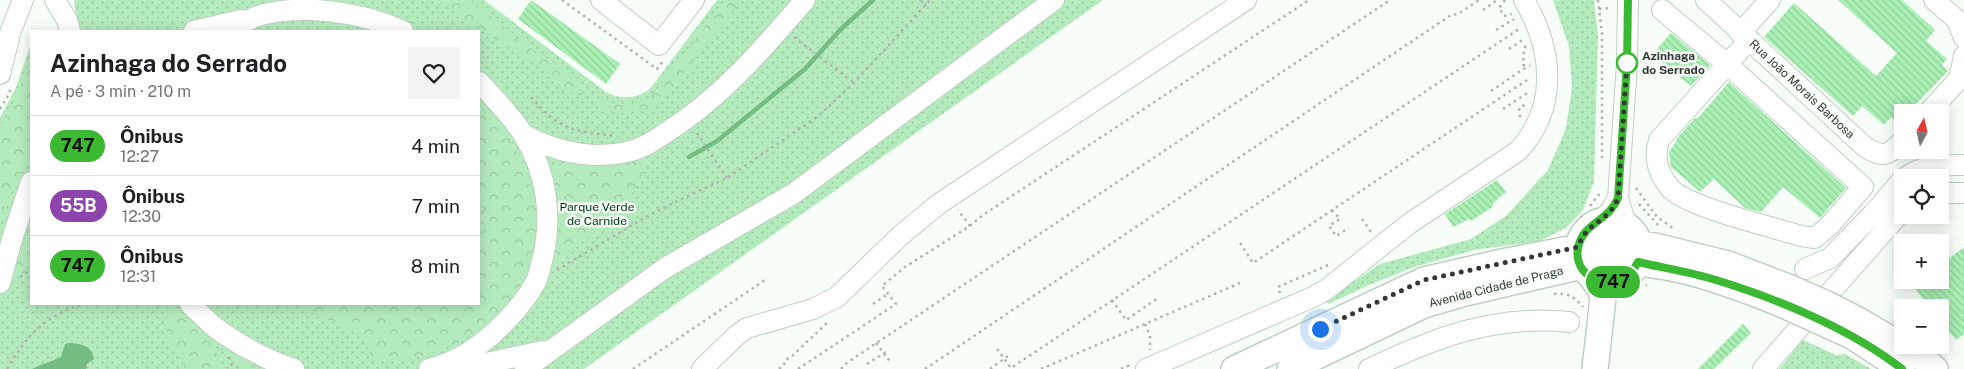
<!DOCTYPE html>
<html lang="pt">
<head>
<meta charset="utf-8">
<style>
	:root { --surface:#fff; --page:#f2f2f2; --text:#202124; --muted:#757577; --line:#e0e0e0 }
	body { margin:0; font-family:"Public Sans",sans-serif; background:var(--page); color:var(--text); height:100vh; display:flex; flex-direction:column; font-size:19px; white-space:nowrap }
	* { box-sizing:border-box; margin:0 }
	p { font-size:16px; color:var(--muted) }
	.icon { flex:none; width:28px; height:28px; fill:none; stroke:currentColor; stroke-width:2; stroke-linecap:round; stroke-linejoin:round }
	.map { position:relative; flex:1; overflow:hidden }
	.panel { position:absolute; left:30px; top:30px; width:450px; height:275px; display:flex; flex-direction:column; background:var(--surface); border-radius:0px; box-shadow:0 2px 12px #0003 }
	.panel>* { flex:none }
	.badge { padding:0 10px; border-radius:16px; font-size:18px; line-height:32px }
	.needle { width:32px; rotate:8deg }
	.controls { position:absolute; left:1894px; top:104px; display:grid; gap:10px }
	.controls a { display:grid; place-items:center; width:55px; height:55px; border-radius:0px; background:var(--surface); box-shadow:0 2px 12px #0003; font-size:25px }
	.you { position:absolute; width:25px; height:25px; margin:-12px; border:4px solid #fff; border-radius:50%; background:#1a73e8; box-shadow:0 0 0 8px #1a73e833 }
	.map>.badge { position:absolute; translate:-50% -50%; box-shadow:0 0 0 2px #fff }
	.round { display:grid; place-items:center; flex:none; width:52px; height:52px; border-radius:0px; background:var(--page) }
	.head { display:flex; align-items:center; justify-content:space-between; height:85px; padding:0 20px }
	h1 { font-size:24px; font-weight:700; line-height:38px }
	ul { padding:0; list-style:none }
	li { display:flex; align-items:center; gap:15px; height:60px; padding:0 20px; border-top:1px solid var(--line) }
	li div { flex:1 }
	li b { display:block; font-size:19px }
	li em { font-style:normal }
	li .badge { min-width:55px; font-weight:700; text-align:center }
	.map>svg:first-child { display:block }
	.green { fill:url(#green-dots) }
	.forest { fill:url(#forest-crowns) }
	.water { fill:#75bc83 }
	.lines { fill:none; stroke-linecap:round; stroke-linejoin:round }
	.stream { stroke:#75bc83; stroke-width:4.5 }
	.building { fill:url(#building-back-hatch) }
	.minor-casing { stroke:#bdd0c0; stroke-width:22 }
	.major-casing { stroke:#bdd0c0; stroke-width:28 }
	.path { stroke:#adb5ae; stroke-width:2.5; stroke-dasharray:2.5 4; stroke-linecap:butt }
	.minor { stroke:#fff; stroke-width:20 }
	.major { stroke:#fff; stroke-width:25 }
	.major-bridge-casing { stroke:#bdd0c0; stroke-width:28; stroke-linecap:butt }
	.major-bridge { stroke:#fff; stroke-width:25 }
	.line-casing { stroke:#fff; stroke-width:11 }
	.line { stroke:#3cb932; stroke-width:8 }
	.walk { stroke:#313932; stroke-width:5; stroke-dasharray:0 9 }
	.stop-dot { fill:#fff; stroke:#3cb932; stroke-width:2.5 }
	.labels { text-anchor:middle; dominant-baseline:central; stroke-width:5; stroke-linejoin:round; paint-order:stroke }
	.stop-label { font-size:12px; font-weight:bold; fill:#313932; stroke:#f6fef7; text-anchor:start }
	.street-label { font-size:12px; fill:#313932; stroke:#f6fef7 }
	.park-label { font-size:12px; fill:#003612; stroke:#f6fef7 }
</style>
</head>
<body>
<div class="map">
<svg width="1964" height="369" viewBox="0 0 1964 369">
	<defs>
		<pattern id="green-dots" width="8" height="8" patternUnits="userSpaceOnUse" patternTransform="scale(1.25)"><rect width="8" height="8" fill="#b4ebbd"/><path d="M2 2h.1M6 6h.1" fill="none" stroke="#9bcaa3" stroke-width="1.8" stroke-linecap="round"/></pattern>
		<pattern id="forest-crowns" width="20" height="18" patternUnits="userSpaceOnUse" patternTransform="scale(1.25)"><rect width="20" height="18" fill="#b4ebbd"/><path d="M2 6a3 3 0 1 1 6 0M12 15a3 3 0 1 1 6 0" fill="none" stroke="#9bcaa3"/></pattern>
		<pattern id="building-back-hatch" width="6" height="6" patternUnits="userSpaceOnUse" patternTransform="scale(1.25)"><rect width="6" height="6" fill="#a8f0b4"/><path d="M-1 5l2 2M0 0l6 6M5-1l2 2" fill="none" stroke="#91cf9b"/></pattern>
	</defs>
	<rect width="100%" height="100%" fill="#f6fef7"/>
	<!-- green -->
	<path class="green" d="M74,0H484L606,92C621,100 634,99 649,90L717,0H1103L584,369H0V118L16,87L31,44V304H479V31H78Z
		M1553,0H1594L1598,35L1594,182L1583,210L1566,228L1540,241L1474,250L1414,267L1369,285L1328,304L1326,300L1380,264L1471,239L1507,215L1548,170L1566,128L1572,88L1569,46Z
		M1803,340L1836,355L1845,354L1871,369H1779Z"/>
	<!-- forest -->
	<path class="forest" d="M437,0H470L531,48L563,69L579,87L583,96L576,95L560,84L541,67L507,47Z
		M725,0H742L658,106L623,113L598,109L597,106L601,99C627,108 631,109 654,94Z
		M31,59V157L11,188L0,221V127L11,107Z
		M479,96C505,127 526,161 535,202C539,219 536,237 532,254C529,267 526,279 519,290C496,326 451,352 409,358C398,360 386,360 375,361C370,353 365,340 357,334C346,324 306,316 303,304H479V241L483,233L484,212L479,194Z
		M646,158L648,162L646,173L619,213L551,266L546,161L576,166H600Z
		M31,209V259L17,271L13,267Z
		M173,312L193,323L214,343L222,369H185L180,351L167,339L166,319Z
		M229,345L273,369H240Z"/>
	<!-- water -->
	<path class="water" d="M70,343C82,344 92,346 94,359L87,364L86,369H32C41,364 51,362 61,357L65,344Z"/>
	<g class="lines">
		<!-- stream -->
		<path class="stream" d="M689,157L717,141L805,69L840,30L873,0"/>
	</g>
	<!-- building -->
	<path class="building" d="M531,0L620,64L606,84L518,19Z
		M1838,0H1902L1935,30L1926,41L1947,59L1942,65L1948,71L1908,112H1902V118L1898,123L1891,117L1884,125L1862,106L1853,116L1764,37L1794,3L1876,76L1897,53Z
		M1671,33L1710,65L1691,86L1652,55Z
		M1729,82L1846,188L1820,218L1783,187L1761,212L1745,208L1714,179L1700,192L1671,167L1669,152L1676,142L1677,138L1695,118H1698Z
		M1497,180L1506,192L1492,204L1494,206L1471,221L1469,219L1453,227L1445,214Z
		M1964,247V334L1956,340L1940,320V308H1930L1914,287L1922,280H1940V266Z
		M1743,324L1751,333L1714,369H1698Z"/>
	<g class="lines">
		<defs>
			<path id="minor" d="M55,0L67,20L70,31
				M601,0L659,45L694,0
				M1628,0L1627,64L1618,198L1624,218L1630,229
				M1706,0L1865,147C1882,158 1889,156 1902,141
				M1934,0L1957,20L1964,38
				M1662,10L1727,64L1863,187L1830,225L1815,238L1801,236C1773,227 1690,208 1671,189C1658,174 1653,159 1659,140L1749,40
				M194,31L241,20
				M227,31C236,27 245,21 255,17C299,2 362,12 403,31
				M1740,33L1770,0
				M0,74L11,30L23,0
				M1929,112L1959,79L1964,56
				M524,135C555,151 591,160 627,152C641,149 652,142 664,134C720,99 762,50 805,0
				M1905,178C1923,164 1943,165 1964,165
				M1940,193H1964
				M1599,222L1610,212L1618,198
				M1805,269L1830,258L1874,213L1902,180
				M0,283L13,236L31,182
				M190,304C199,312 207,321 216,328C237,344 269,361 294,369
				M451,363L482,364L543,351
				M429,369C459,362 484,344 505,322C517,310 527,298 535,283C539,277 540,268 542,261C553,218 547,172 523,134C511,115 494,98 479,82
				M525,369L665,268L793,194L1054,0
				M702,369L736,336L747,328L813,309L837,297L901,235L940,203L1246,0
				M1146,369L1313,297L1327,289L1410,223L1518,151C1559,107 1553,49 1524,0
				M1369,369C1434,338 1495,314 1569,322
				M1763,369L1902,211"/>
			<path id="major" d="M1578 251a31 31 0 1 1 62 0a31 31 0 1 1-62 0Z
				M1592,278L1600,289L1603,298L1595,369
				M1860,321L1921,357L1935,369
				M1852,336L1902,369
				M1234,369L1424,280L1502,262L1585,246L1623,242L1655,246L1728,264L1788,287
				M1290,369L1424,305L1465,293L1591,264C1655,255 1720,280 1779,303"/>
		</defs>
		<!-- minor casing -->
		<use href="#minor" class="minor-casing"/>
		<!-- major casing -->
		<use href="#major" class="major-casing"/>
		<!-- path -->
		<path class="path" d="M562,0L657,69L663,61
			M920,0L926,5
			M1505,0L1499,8L1504,16L1512,14
			M1598,0L1602,34V158
			M1599,9L1612,8
			M1483,10L1497,0
			M1496,30L1514,19
			M794,37L854,83
			M1526,46L1524,48L1523,65L1530,66
			M1509,49L1524,39
			M1491,91L1528,66
			M531,97C560,131 574,131 616,136
			M0,109L9,94L11,87
			M1503,109L1529,92
			M1520,117L1519,108L1526,104
			M697,133L727,178
			M1636,188L1657,217L1674,229
			M1639,204L1659,226
			M1590,206L1598,195H1601
			M1332,210L1340,219L1329,226L1336,236L1349,228
			M1362,219L1371,232
			M970,226L983,215L1309,0
			M1573,228L1582,216
			M1240,243L1253,263L1530,78
			M557,270L639,221L675,202L727,178L817,117L854,83L930,0
			M20,277L31,269
			M1280,293L1278,287L1328,265
			M1554,294C1569,293 1573,296 1583,307
			M1622,294L1639,285H1647
			M1112,300L1126,320L1158,298
			M873,304L888,294
			M1145,324L1150,336V350
			M876,343L891,363
			M997,349L1011,368L1519,29
			M229,357L233,369
			M867,364L886,352
			M7,369C27,335 44,317 82,304
			M633,369L765,280
			M779,369L784,365L785,360L791,357L828,322
			M798,369L896,304L882,286L905,267L970,226L958,210
			M841,369L848,362L1390,0
			M925,369L1451,15L1458,14L1479,0
			M990,369L1008,356
			M1041,369L1240,283
			M1121,369L1130,365"/>
		<!-- minor -->
		<use href="#minor" class="minor"/>
		<!-- major -->
		<use href="#major" class="major"/>
		<defs>
			<path id="major-bridge" d="M1788,287L1827,304L1860,321
				M1779,303L1852,336"/>
		</defs>
		<!-- major-bridge casing -->
		<use href="#major-bridge" class="major-bridge-casing"/>
		<!-- major-bridge -->
		<use href="#major-bridge" class="major-bridge"/>
	</g>
	<g class="lines">
		<defs>
			<path id="line" d="M1628,0L1627,64L1618,198C1608,222 1583,222 1578,248C1572,282 1621,296 1638,262C1664,268 1691,272 1716,280C1778,299 1851,329 1902,369"/>
		</defs>
		<!-- line casing -->
		<use href="#line" class="line-casing"/>
		<!-- line -->
		<use href="#line" class="line"/>
		<!-- walk -->
		<path class="walk" d="M1320,329L1424,280L1578,247C1587,220 1608,224 1618,198L1627,63"/>
	</g>
	<!-- markers -->
	<circle class="stop-dot" cx="1627" cy="63" r="10"/>
	<g class="labels">
		<!-- stop labels -->
		<g class="stop-label">
			<text x="1642" y="56">Azinhaga<tspan x="1642" dy="14">do Serrado</tspan></text>
		</g>
		<!-- street labels -->
		<g class="street-label">
			<text transform="translate(1802 89) rotate(43)">Rua João Morais Barbosa</text>
			<text transform="translate(1496 287) rotate(-14)">Avenida Cidade de Praga</text>
		</g>
		<!-- park labels -->
		<g class="park-label">
			<text x="597" y="207">Parque Verde<tspan x="597" dy="14">de Carnide</tspan></text>
		</g>
	</g>
</svg>
<div class="controls">
<a><svg class="needle" viewBox="-14 -14 28 28"><path d="M0-13l5 13h-10z" fill="#e53935"/><path d="M0 13l5-13h-10z" fill="#757577"/></svg></a>
<a><svg class="icon" aria-label="locate" viewBox="0 0 24 24"><circle cx="12" cy="12" r="6"/><path d="M12 2v4M12 18v4M2 12h4M18 12h4"/></svg></a>
<a>+</a>
<a>−</a>
</div>
<div class="you" style="left:1320px;top:329px"></div>
<b class="badge" style="left:1613px;top:282px;background:#3cb932;color:#111">747</b>
<section class="panel">
<div class="head"><div><h1>Azinhaga do Serrado</h1><p>A pé · 3 min · 210 m</p></div><a class="round"><svg class="icon" aria-label="heart" viewBox="0 0 24 24"><path d="M12 20l-8-8c-3-5 5-10 8-4 3-6 11-1 8 4z"/></svg></a></div>
<ul>
<li><span class="badge" style="background:#3cb932;color:#111">747</span><div><b>Ônibus</b><p>12:27</p></div><em>4 min</em></li>
<li><span class="badge" style="background:#8e44ad;color:#fff">55B</span><div><b>Ônibus</b><p>12:30</p></div><em>7 min</em></li>
<li><span class="badge" style="background:#3cb932;color:#111">747</span><div><b>Ônibus</b><p>12:31</p></div><em>8 min</em></li>
</ul>
</section>
</div>
</body>
</html>
